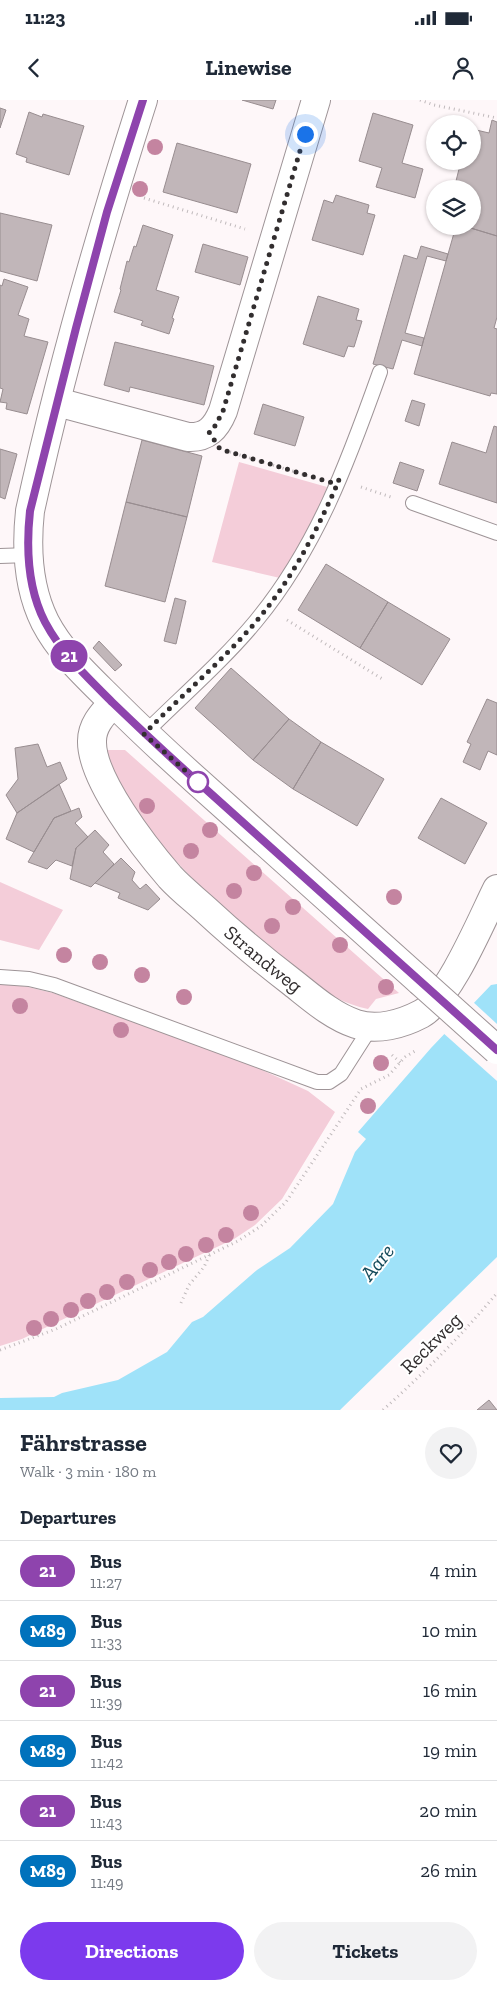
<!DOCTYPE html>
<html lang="en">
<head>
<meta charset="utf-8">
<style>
	:root { --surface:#fff; --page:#f2f2f3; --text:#1f2937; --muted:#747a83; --line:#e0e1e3; --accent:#7c3aed }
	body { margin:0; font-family:"Zilla Slab",serif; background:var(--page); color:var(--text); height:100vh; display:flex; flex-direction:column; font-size:19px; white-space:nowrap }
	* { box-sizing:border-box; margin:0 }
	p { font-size:16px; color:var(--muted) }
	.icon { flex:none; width:28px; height:28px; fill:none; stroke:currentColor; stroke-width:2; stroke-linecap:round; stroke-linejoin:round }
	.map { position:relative; height:1310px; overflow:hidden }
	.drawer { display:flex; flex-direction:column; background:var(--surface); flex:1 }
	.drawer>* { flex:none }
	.badge { padding:0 10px; border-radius:16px; font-size:18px; line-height:32px }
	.controls { position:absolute; left:426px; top:15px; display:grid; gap:10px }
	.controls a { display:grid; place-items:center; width:55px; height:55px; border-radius:50%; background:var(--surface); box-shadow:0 1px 4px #0004; font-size:25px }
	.you { position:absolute; width:25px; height:25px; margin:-12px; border:4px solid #fff; border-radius:50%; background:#1a73e8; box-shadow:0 0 0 8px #1a73e833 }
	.map>.badge { position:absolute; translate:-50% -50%; box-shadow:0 0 0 2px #fff }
	h2 { padding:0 20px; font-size:19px; line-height:45px }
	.round { display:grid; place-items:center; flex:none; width:52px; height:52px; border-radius:26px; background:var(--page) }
	.headline { display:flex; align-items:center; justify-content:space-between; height:85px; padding:0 20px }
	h1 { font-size:24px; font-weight:700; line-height:38px }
	.primary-button { display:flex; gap:10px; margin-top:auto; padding:10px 20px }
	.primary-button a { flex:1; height:58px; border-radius:30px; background:var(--accent); color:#fff; font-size:20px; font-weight:700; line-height:58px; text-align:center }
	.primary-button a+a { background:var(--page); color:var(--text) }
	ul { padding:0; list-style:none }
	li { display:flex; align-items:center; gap:15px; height:60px; padding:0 20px; border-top:1px solid var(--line) }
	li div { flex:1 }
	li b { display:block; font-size:19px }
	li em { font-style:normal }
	li .badge { min-width:55px; font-weight:700; text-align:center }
	.status { display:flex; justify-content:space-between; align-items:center; height:35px; padding:0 25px; background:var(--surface); direction:ltr }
	.status svg { height:14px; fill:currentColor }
	header { display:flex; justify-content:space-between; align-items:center; height:65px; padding:0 20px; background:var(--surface); font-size:22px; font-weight:700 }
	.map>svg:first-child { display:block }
	.green { fill:#f4cdd9 }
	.water { fill:#9fe2f9 }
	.pier { fill:#fef7f9 }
	.building { fill:#c1b6b9; stroke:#988d90 }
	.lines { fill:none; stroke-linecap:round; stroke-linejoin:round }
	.lane-casing { stroke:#9e9497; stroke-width:16 }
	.street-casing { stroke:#9e9497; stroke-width:30 }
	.secondary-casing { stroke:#9e9497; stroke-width:30 }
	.path { stroke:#c0babc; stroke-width:3; stroke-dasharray:1 4; stroke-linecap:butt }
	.lane { stroke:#fff; stroke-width:14 }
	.street { stroke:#fff; stroke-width:28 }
	.secondary { stroke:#fff; stroke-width:28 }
	.secondary-bridge-casing { stroke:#9e9497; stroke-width:30; stroke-linecap:butt }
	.secondary-bridge { stroke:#fff; stroke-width:28 }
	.tree { fill:#c484a0 }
	.line-casing { stroke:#fff; stroke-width:11 }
	.line { stroke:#8e44ad; stroke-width:8 }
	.walk { stroke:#322e2f; stroke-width:5; stroke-dasharray:0 9 }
	.stop-dot { fill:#fff; stroke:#8e44ad; stroke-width:2.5 }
	.labels { text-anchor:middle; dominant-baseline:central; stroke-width:4; stroke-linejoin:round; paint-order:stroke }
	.street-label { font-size:20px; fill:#322e2f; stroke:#fff }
	.water-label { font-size:21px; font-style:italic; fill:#154b5b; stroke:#fff }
</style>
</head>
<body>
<div class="status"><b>11:23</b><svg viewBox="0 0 49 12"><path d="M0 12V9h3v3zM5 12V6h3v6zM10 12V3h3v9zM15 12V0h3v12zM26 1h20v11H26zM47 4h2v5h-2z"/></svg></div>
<header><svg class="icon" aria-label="back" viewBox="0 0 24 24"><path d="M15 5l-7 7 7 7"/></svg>Linewise<svg class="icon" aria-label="person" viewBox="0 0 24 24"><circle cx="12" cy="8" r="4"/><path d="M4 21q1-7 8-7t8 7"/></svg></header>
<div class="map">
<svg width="497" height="1310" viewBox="0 0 497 1310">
	<rect width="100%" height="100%" fill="#fef7f9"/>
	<!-- green -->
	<path class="green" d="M239,362L327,387L315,418L280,478L212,462Z
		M104,650H125L399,893L376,899L368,909C314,897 274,855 235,819C194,781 154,742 123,696C114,683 110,665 104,650Z
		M0,782L63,810L39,850L0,840Z
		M3,883L28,887L53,893L249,964L308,991L335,1012L282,1099L255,1125L234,1139L53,1224L22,1239L0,1246V884Z"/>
	<!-- water -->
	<path class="water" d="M497,884V1157L340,1310H0V1298L54,1297L62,1293L118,1280L167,1252L192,1222L203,1217L257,1170L290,1148L333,1104L355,1052L366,1039L358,1032L431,948L491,885Z"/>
	<!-- pier -->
	<path class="pier" d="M472,901L497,924V981L442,932Z"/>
	<!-- building -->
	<path class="building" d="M242,0H276L273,9Z
		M0,8L6,10L0,28Z
		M29,12L42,17L43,14L84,26L69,75L26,62L27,58L16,54Z
		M373,13L413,25L402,63L423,69L415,98L376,87L382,68L359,61Z
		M492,20L497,22V136L464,126H472V89H454L461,61H472V29L489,33Z
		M177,43L251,64L237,113L163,92Z
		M336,95L369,105L367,113L375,115L363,155L312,140L324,100L333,103Z
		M0,113L52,125L37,181L0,171Z
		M143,125L173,135L156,190L179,197L172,218L174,219L169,234L141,225L143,221L114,212L121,190L120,189L127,161L129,162L134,146L136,147Z
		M456,126H464L497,136V217L494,228L497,229V294L491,293L490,296L414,274Z
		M203,144L248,157L240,185L195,172Z
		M421,146L448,154L446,161L427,156L405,233L424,238L422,246L402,240L393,269L373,264L404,155L417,159Z
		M4,179L28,187L18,215L29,219L24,236L48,242L27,314L6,309L7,303L0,302L3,289L0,288V185L2,186Z
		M318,196L359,209L356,220L362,221L354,247L348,246L344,257L303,244Z
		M115,242L214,266L204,305L130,287L129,292L104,285Z
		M412,300L425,304L419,326L405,321Z
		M263,304L304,317L295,346L254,334Z
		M494,326L497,327V403L439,384L452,342L486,353Z
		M142,340L202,356L187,417L126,402Z
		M0,349L17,354L5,399L0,397Z
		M400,362L424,370L417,391L393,383Z
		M126,402L187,417L165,502L105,486Z
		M326,464L388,502L360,548L298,510Z
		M175,498L186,501L176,544L164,541Z
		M388,502L450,539L422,585L360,548Z
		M99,541L122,565L115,571L93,548Z
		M231,568L289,619L253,660L195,608Z
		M487,599L497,603V655L488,651L480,670L463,662L471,644L467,642Z
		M289,619L321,642L293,689L253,660Z
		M321,642L384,679L357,726L293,689Z
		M38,644L47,667L60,662L67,679L17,713L6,695L18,679L15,648Z
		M59,684L71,711L54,718L34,752L6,739L17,713Z
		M441,698L487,723L465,764L418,738Z
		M79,708L82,717L75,723L88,737L76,748L72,766L56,760L47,769L28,762L54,718Z
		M95,730L109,745L103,752L114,764L91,787L70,779L76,748Z
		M121,758L135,772L132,780L140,789L146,784L160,799L148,810L118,798L120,793L95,783Z
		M489,1300L497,1310H477Z"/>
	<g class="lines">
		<defs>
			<path id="lane" d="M413,403L497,433
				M0,456L29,455
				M144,634C181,597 222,562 256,521C317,447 348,362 380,272
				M0,877L29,879L54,885L317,982H329L341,974L371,927"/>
			<g id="street">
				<path d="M57,302L188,337C207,338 216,328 223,311L316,0"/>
				<path id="s1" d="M113,603C103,614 92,625 92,641C91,679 145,748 170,777C181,789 194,799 206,810C234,836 263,860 293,883C312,898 332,916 356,924C377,931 402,924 421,914C449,899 482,819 497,789"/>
			</g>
			<path id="secondary" d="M143,0C100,134 60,273 30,411C26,448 28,488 45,522C61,553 88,577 113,602C141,630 169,656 198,682C272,748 346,814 420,881"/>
		</defs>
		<!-- lane casing -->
		<use href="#lane" class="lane-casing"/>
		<!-- street casing -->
		<use href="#street" class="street-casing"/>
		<!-- secondary casing -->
		<use href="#secondary" class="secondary-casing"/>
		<!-- path -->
		<path class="path" d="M420,0L434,5L497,18
			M144,98L245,129
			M230,352L315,378
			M361,387L391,397
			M287,520L384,580
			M392,955L401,963
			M181,1203L189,1185L204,1167L210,1154
			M0,1250L56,1229L238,1141L261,1126L286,1102L361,989L389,975L405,957L415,951
			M383,1310C424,1273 462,1235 497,1193"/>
		<!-- lane -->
		<use href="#lane" class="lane"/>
		<!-- street -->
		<use href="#street" class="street"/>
		<!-- secondary -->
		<use href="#secondary" class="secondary"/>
		<defs>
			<path id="secondary-bridge" d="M420,881L497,950"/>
		</defs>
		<!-- secondary-bridge casing -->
		<use href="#secondary-bridge" class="secondary-bridge-casing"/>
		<!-- secondary-bridge -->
		<use href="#secondary-bridge" class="secondary-bridge"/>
	</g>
	<!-- trees -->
	<g class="tree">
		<circle cx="155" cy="47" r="8"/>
		<circle cx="140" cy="89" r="8"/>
		<circle cx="147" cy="706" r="8"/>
		<circle cx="210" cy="730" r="8"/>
		<circle cx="191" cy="751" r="8"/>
		<circle cx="254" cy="773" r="8"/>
		<circle cx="234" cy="791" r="8"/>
		<circle cx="394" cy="797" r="8"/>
		<circle cx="293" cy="807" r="8"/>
		<circle cx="272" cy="826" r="8"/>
		<circle cx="340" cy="845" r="8"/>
		<circle cx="64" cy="855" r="8"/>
		<circle cx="100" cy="862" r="8"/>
		<circle cx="142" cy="875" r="8"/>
		<circle cx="386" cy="887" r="8"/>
		<circle cx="184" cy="897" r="8"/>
		<circle cx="20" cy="906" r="8"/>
		<circle cx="121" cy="930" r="8"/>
		<circle cx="381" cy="963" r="8"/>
		<circle cx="368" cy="1006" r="8"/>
		<circle cx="251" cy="1113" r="8"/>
		<circle cx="226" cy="1135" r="8"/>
		<circle cx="206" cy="1145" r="8"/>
		<circle cx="186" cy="1154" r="8"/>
		<circle cx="169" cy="1162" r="8"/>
		<circle cx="150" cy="1170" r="8"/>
		<circle cx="127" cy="1182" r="8"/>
		<circle cx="107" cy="1192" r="8"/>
		<circle cx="88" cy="1201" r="8"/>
		<circle cx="71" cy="1210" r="8"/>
		<circle cx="51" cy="1219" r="8"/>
		<circle cx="34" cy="1228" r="8"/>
	</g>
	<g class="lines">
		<defs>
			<path id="line" d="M143,0L107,112L76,228L30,411C26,448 28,489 45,522C62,554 88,578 113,603C141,630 169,656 199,683C298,772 398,861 497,950"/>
		</defs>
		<!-- line casing -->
		<use href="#line" class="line-casing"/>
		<!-- line -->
		<use href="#line" class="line"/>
		<!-- walk -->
		<path class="walk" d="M198,682L144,634C180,597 220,563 254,524C291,481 317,431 339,380L333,383L220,349L209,332L215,326L223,311L305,34"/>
	</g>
	<!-- markers -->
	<circle class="stop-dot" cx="198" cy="682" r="10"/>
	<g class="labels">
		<!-- street labels -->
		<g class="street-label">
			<text stroke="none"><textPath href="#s1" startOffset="328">Strandweg</textPath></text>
			<text transform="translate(431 1243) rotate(-45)">Reckweg</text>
		</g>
		<!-- water labels -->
		<g class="water-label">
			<text transform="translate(377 1162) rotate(-51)">Aare</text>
		</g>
	</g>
</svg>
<div class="controls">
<a><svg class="icon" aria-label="locate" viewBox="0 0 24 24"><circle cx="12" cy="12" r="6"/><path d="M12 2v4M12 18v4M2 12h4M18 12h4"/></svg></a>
<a><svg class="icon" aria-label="layers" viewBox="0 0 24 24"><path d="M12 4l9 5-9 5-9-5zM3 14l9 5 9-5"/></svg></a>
</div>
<div class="you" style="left:305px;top:34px"></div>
<b class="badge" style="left:69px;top:556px;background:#8e44ad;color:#fff">21</b>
</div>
<section class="drawer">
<div class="headline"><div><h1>Fährstrasse</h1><p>Walk · 3 min · 180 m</p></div><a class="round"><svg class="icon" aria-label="heart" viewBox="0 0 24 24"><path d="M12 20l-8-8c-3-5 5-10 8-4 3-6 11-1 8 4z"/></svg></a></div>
<h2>Departures</h2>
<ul>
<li><span class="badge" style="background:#8e44ad;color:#fff">21</span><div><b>Bus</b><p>11:27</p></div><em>4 min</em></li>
<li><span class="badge" style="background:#0072bc;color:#fff">M89</span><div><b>Bus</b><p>11:33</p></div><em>10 min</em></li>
<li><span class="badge" style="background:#8e44ad;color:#fff">21</span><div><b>Bus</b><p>11:39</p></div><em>16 min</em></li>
<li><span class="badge" style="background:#0072bc;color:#fff">M89</span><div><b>Bus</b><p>11:42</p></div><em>19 min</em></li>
<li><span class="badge" style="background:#8e44ad;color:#fff">21</span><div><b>Bus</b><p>11:43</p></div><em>20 min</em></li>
<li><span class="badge" style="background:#0072bc;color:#fff">M89</span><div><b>Bus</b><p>11:49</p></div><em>26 min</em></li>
</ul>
<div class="primary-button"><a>Directions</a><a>Tickets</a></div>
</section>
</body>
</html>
